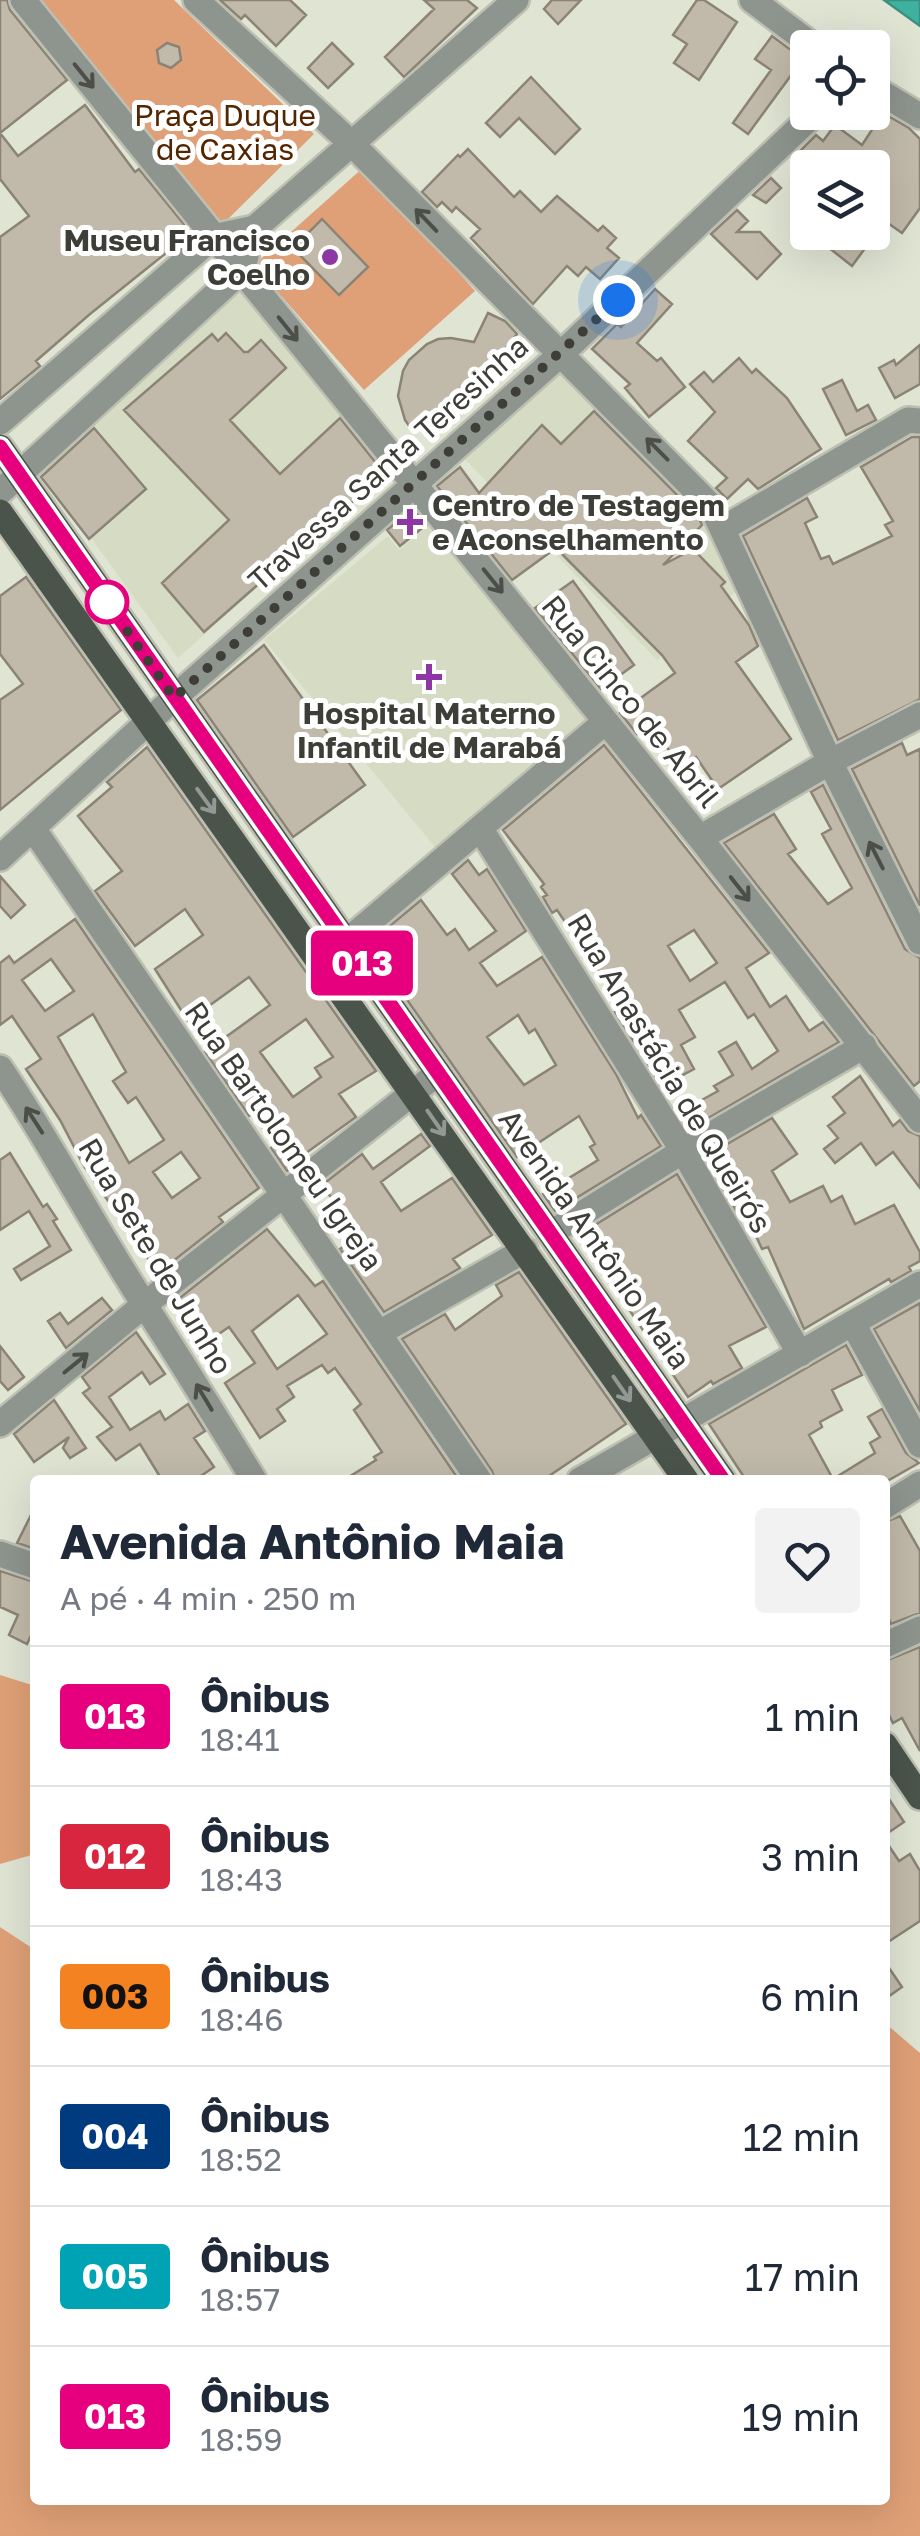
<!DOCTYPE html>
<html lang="pt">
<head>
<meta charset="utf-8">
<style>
	:root { --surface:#fff; --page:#f2f2f3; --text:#1f2937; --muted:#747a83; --line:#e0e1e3 }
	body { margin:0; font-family:"Golos Text",sans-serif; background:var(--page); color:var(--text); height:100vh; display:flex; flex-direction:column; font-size:38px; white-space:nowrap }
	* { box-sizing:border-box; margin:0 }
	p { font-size:32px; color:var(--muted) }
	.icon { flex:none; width:55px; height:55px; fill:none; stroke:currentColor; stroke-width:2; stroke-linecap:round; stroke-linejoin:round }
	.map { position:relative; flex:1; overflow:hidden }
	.side { position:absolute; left:30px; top:1475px; width:860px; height:1030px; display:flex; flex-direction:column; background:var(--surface); border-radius:10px; box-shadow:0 10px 40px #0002 }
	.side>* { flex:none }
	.badge { padding:0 20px; border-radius:8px; font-size:35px; line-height:65px }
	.fabs { position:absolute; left:790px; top:30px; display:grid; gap:20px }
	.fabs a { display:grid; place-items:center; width:100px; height:100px; border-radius:10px; background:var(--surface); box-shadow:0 10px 40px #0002; font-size:50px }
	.you { position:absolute; width:50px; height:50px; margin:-25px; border:8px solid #fff; border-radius:50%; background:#1a73e8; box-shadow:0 0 0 15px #1a73e833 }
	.map>.badge { position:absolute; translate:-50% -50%; box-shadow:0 0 0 5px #fff }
	.round { display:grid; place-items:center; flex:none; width:105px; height:105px; border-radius:10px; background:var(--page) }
	.headline { display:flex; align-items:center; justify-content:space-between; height:170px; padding:0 30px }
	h1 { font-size:48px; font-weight:700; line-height:75px }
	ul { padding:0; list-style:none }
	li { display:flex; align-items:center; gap:30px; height:140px; padding:0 30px; border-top:2px solid var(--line) }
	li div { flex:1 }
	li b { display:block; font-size:38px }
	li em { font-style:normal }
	li .badge { min-width:110px; font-weight:700; text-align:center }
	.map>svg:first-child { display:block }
	.built { fill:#d6dbc3 }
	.green { fill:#dfa077 }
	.water { fill:#3db29f; stroke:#3d8f80; stroke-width:2.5 }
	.building { fill:#c1baaa; stroke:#8b8476; stroke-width:2.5; fill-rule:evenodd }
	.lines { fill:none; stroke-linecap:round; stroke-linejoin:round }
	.minor-casing { stroke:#bcbfb1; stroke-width:30 }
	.major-casing { stroke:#bcbfb1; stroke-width:30 }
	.minor { stroke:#8e948e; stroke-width:25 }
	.major { stroke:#4a544b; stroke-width:25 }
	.oneway { stroke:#4c4f48 }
	.oneway2 { stroke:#929893 }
	.line-casing { stroke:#fff; stroke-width:22 }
	.line { stroke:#e6007e; stroke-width:15 }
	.walk { stroke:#3c3e37; stroke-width:10; stroke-dasharray:0 18 }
	.poi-dot { fill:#8d37a4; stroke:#fff; stroke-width:4 }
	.stop-dot { fill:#fff; stroke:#e6007e; stroke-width:5 }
	.labels { text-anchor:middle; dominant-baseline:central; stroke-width:10; stroke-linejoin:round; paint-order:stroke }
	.park-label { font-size:30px; fill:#542600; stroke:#fff }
	.poi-label { font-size:30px; font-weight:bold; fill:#3c3e37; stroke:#fff; text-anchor:end }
	.street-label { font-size:30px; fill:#3c3e37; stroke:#fff }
</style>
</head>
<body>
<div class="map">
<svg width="920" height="2536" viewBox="0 0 920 2536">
	<rect width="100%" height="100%" fill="#e0e4d3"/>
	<!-- built -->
	<path class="built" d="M242,286L393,466L178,658L91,538L148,490L92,423Z
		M560,367L716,523L744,584L657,660L463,457Z
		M434,521L594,714L435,847L264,640L388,536L399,550Z"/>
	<!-- green -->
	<path class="green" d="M41,0H174L314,134L223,224Z
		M365,166L475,291L364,390L254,265Z
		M0,1675L35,1686V1854L0,1864Z
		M0,1927L35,1950V2500H885V2023L920,2053V2536H0Z"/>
	<!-- water -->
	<path class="water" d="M884,0H920V26Z"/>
	<!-- building -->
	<path class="building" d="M0,0H7L10,10L67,80L0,133L18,156L85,105L135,172L139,169L191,233L90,314L36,361L40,366L0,399V237L29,216L0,179Z
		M220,0H290L306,15L276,46L245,15L241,19Z
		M424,0H467L477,8L404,77L385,57L434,9Z
		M552,0H581L558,24L544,9Z
		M697,0H704L737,22L699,80L674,63L687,44L673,35Z
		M772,36L803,59L748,134L733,123L771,70L755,59Z
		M167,43L179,47L181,60L171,68L159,63L157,50Z
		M332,43L353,64L328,88L308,68Z
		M531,77L580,129L555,154L519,118L500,137L486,123Z
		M883,113L909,128L920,139V208L902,233L885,221L852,266L809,232H872V168H808L795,156L816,135L823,141L835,125L862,145Z
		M468,149L514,197L520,191L541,212L557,196L598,231L603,226L616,238L607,248L619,258L600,279L586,267L578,276L567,266L533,304L471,238L480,229L456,207L452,212L442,202L437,207L422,192L458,155L460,157Z
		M771,178L781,188L766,203L753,195Z
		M737,210L748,221L737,232H760L781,254L757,279L711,234Z
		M322,219L368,267L339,295L293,248Z
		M655,289L672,304L637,343L657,361L661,358L685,387L649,417L625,388L630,384L592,349L617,324L621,327Z
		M488,313L505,321L517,334L500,355L412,430L405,420L398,396L403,371L409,360L427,344L438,339L451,338L474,342Z
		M226,333L244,352H248L261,340L286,368L230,420L280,474L340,418L384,473L350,504L346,500L292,547L296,551L204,632L162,583L229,520L124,410L212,334L218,341Z
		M920,345V384L895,398L879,368L894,360L896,365Z
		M739,358L752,373L756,369L787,398L821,449L758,489L748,479L727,499L716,488L727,478L688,441L715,412L690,384L704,372L713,382Z
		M842,380L857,411L868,405L876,420L846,435L823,389Z
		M594,411L698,516L702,525L663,565L693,549L725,582L721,586L749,625L758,646L736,662L791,739L718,789L696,757L681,768L651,724L637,734L620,713L675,673L662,655L556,548L512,580L437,486L460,467L479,493L542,425L561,444Z
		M94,428L146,489L89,539L41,477Z
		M912,437H920V699L838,740L743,536L807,498L817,517L805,523L821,559L829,556L833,564L892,536L885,525L893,521L861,467Z
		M412,508L426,525L400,546L387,530Z
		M26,577L121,710L0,810V700L23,684L0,654V596Z
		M573,581L634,665L601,689L535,608Z
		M264,645L365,785L293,837L197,700Z
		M902,743L907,755L920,749V906L852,769Z
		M604,745L769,953L746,968L770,1007L786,996L809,1031L823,1022L839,1042L691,1128L682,1111L718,1091L714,1086L733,1075L719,1052L736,1042L752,1069L778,1051L754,1014L748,1018L725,982L679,1010L695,1037L681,1045L694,1069L662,1086L615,1012L622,1009L613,992L557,910L552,913L543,897L547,895L541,887L544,884L503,830ZM694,930L717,963L690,981L668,946Z
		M147,747L376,1071L339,1094L356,1117L299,1158L301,1161L287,1171L271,1148L275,1145L253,1113L249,1116L205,1052L270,1005L249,977L188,1021L155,969L203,935L185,909L135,946L95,891L122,871L78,816L112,787L107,782ZM306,1019L333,1057L315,1068L321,1077L293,1097L260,1052Z
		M823,785L905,949L920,958V1081L914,1086L724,843L774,814L796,849L788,854L828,904L852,888L822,834L831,829L811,792Z
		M468,860L479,875L487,869L526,931L480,963L497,986L542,957L616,1074L638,1118L641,1115L661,1146L555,1211L543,1194L598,1160L590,1147L595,1144L579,1116L517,1157L368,944L421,900L447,935L455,929L469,950L496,931L452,874ZM518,1015L529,1033L535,1029L556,1065L524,1085L487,1037Z
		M0,876L25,905L11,918L0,906Z
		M75,919L259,1188L219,1217L223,1222L158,1273L84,1166L60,1120L26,1069L41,1059L12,1016L0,1025V963L9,956L14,963ZM51,959L74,991L45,1011L22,980ZM93,1014L126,1072L113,1081L128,1103L136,1097L164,1140L129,1163L58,1037ZM181,1152L200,1178L172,1198L153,1172Z
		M860,1076L893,1126L900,1120L908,1131L920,1136V1188L893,1152L876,1165L861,1143L835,1163L824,1149L838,1138L828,1126L845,1113L833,1097Z
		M772,1118L797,1154L772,1171L790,1202L823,1186L831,1202L842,1196L855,1224L894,1205L920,1252V1261L909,1267L911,1271L891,1282L889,1279L804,1329L768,1247L762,1249L745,1212L739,1216L720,1183L737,1172L722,1147Z
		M421,1134L430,1146L381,1182L401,1211L452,1178L492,1235L453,1259L460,1268L384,1312L340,1249L360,1237L322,1185L362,1154L373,1169Z
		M10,1153L43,1207L47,1204L57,1219L53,1221L71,1250L21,1280L14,1269L50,1246L29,1211L0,1230V1160Z
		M677,1174L766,1327L729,1346L742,1368L713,1384L711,1381L688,1397L579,1235Z
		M267,1229L315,1286L323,1281L459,1480H344L376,1460L374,1457L382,1452L354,1410L361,1404L335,1368L328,1373L322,1365L287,1386L294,1397L277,1409L285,1421L260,1438L225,1383L255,1363L229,1327L201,1346L172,1304ZM298,1295L327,1334L277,1369L252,1331Z
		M519,1272L626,1424L543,1480H495L492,1471L402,1339L445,1314L455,1330L502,1296L496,1285Z
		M102,1298L112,1310L66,1348L48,1321L60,1313L68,1324Z
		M920,1303V1411L874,1329Z
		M136,1332L165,1374L150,1384L142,1372L109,1397L130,1430L160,1411L165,1420L188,1404L205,1431L194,1438L214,1467L195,1480H162L140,1444L116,1460L97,1437L112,1427L83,1393L90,1388L82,1377Z
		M846,1345L862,1375L832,1390L842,1410L820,1422L822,1427L809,1435L833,1479L875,1453L870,1443L880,1437L868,1417L882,1409L906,1453L919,1463L889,1480H746L709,1424Z
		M0,1346L24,1377L8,1390L0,1381Z
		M54,1400L86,1448L70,1458L63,1448L69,1437L34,1462L14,1434Z
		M35,1507V1549L17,1543Z
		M900,1516L920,1551V1613L891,1624L885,1609V1522Z
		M0,1571L35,1582V1627L27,1644L9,1635L18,1615L0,1607Z
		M920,1647V1751L902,1718L893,1723L885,1707V1661Z
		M885,1793L904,1822L885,1835Z
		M885,1840L899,1861L910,1854L920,1871V1921L885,1944Z
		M885,1962L902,1987L885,1999Z"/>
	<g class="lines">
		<defs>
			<path id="minor" d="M23,0L700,838L920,1120
				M196,0L352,144L712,507L830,762L920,942
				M752,0L816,48
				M872,87L920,116
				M0,422L213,237L255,228L516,0
				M0,492L241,271L246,257
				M724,528L908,420L920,421
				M480,828L683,1151L800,1354
				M34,830L479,1480
				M700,838L830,762L920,715
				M0,858L174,698L561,354L816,112
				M347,941L605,722
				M0,1068C52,1145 94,1227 144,1304C182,1362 218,1421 254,1480
				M551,1233L683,1151L864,1046
				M853,1324L920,1445
				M381,1332L525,1250
				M0,1424L144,1305L438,1073
				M580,1480L920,1284
				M885,1506L920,1484
				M0,1554L35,1566
				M885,1645L920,1629"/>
			<path id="major" d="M0,447L723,1480
				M0,512L686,1480
				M885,1745L920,1797"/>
		</defs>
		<!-- minor casing -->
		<use href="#minor" class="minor-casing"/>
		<!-- major casing -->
		<use href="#major" class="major-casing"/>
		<!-- minor -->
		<use href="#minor" class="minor"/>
		<!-- major -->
		<use href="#major" class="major"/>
	</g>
	<!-- one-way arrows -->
	<defs><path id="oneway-shaft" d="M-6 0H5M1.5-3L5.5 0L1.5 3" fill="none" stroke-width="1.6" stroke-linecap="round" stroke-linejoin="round" transform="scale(2.5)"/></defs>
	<g class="oneway">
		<use href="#oneway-shaft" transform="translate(84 76) rotate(51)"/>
		<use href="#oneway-shaft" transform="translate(426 220) rotate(-134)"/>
		<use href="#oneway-shaft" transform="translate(288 329) rotate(51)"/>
		<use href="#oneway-shaft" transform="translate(657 449) rotate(-135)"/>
		<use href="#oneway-shaft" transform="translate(493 581) rotate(51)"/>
		<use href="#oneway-shaft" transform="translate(876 855) rotate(-117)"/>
		<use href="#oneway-shaft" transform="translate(740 889) rotate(52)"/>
		<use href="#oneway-shaft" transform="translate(34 1120) rotate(-123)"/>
		<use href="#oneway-shaft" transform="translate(76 1363) rotate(-39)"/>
		<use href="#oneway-shaft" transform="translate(204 1397) rotate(-121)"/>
	</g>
	<g class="oneway2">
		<use href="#oneway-shaft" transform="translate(206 801) rotate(54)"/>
		<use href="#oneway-shaft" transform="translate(436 1123) rotate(55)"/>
		<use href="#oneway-shaft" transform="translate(622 1389) rotate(55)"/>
	</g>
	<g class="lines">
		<defs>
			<path id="line" d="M0,447L723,1480"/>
		</defs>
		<!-- line casing -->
		<use href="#line" class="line-casing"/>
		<!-- line -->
		<use href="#line" class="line"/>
		<!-- walk -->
		<path class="walk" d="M107,602L174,698L618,300"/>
	</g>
	<!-- markers -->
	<g class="poi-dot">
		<circle cx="330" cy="257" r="10"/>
		<path d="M405 507h10v10h10v10h-10v10h-10v-10h-10v-10h10z"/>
		<path d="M424 662h10v10h10v10h-10v10h-10v-10h-10v-10h10z"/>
	</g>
	<circle class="stop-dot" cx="107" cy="602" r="20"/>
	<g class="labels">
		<!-- park labels -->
		<g class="park-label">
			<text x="225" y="115">Praça Duque<tspan x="225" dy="34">de Caxias</tspan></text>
		</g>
		<!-- poi labels -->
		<g class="poi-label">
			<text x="310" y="240">Museu Francisco<tspan x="310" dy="34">Coelho</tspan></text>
			<text x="432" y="505" text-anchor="start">Centro de Testagem<tspan x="432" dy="34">e Aconselhamento</tspan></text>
			<text x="429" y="713" text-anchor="middle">Hospital Materno<tspan x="429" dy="34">Infantil de Marabá</tspan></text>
		</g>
		<!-- street labels -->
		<g class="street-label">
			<text transform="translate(388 463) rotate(-42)">Travessa Santa Teresinha</text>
			<text transform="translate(631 701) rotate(51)">Rua Cinco de Abril</text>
			<text transform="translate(670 1073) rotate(59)">Rua Anastácia de Queirós</text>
			<text transform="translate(284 1136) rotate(55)">Rua Bartolomeu Igreja</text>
			<text transform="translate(595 1239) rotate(55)">Avenida Antônio Maia</text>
			<text transform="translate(156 1256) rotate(59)">Rua Sete de Junho</text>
		</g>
	</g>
</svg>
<div class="fabs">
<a><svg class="icon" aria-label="locate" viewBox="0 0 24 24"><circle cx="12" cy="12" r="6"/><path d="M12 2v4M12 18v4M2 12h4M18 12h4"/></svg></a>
<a><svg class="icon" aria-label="layers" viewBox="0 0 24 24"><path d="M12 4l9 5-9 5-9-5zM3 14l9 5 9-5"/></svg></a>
</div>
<div class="you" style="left:618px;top:300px"></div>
<b class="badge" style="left:362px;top:963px;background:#e6007e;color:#fff">013</b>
<section class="side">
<div class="headline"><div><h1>Avenida Antônio Maia</h1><p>A pé · 4 min · 250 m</p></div><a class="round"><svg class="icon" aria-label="heart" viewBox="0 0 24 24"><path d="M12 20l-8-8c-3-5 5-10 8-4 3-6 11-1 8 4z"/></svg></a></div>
<ul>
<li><span class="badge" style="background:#e6007e;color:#fff">013</span><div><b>Ônibus</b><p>18:41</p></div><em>1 min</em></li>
<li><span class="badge" style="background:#d7263d;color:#fff">012</span><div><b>Ônibus</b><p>18:43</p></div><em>3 min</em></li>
<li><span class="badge" style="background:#f58220;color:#111">003</span><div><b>Ônibus</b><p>18:46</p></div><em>6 min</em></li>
<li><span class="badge" style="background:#003b80;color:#fff">004</span><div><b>Ônibus</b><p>18:52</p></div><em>12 min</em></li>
<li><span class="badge" style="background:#00a3b4;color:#fff">005</span><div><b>Ônibus</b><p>18:57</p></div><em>17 min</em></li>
<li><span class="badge" style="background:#e6007e;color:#fff">013</span><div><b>Ônibus</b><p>18:59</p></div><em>19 min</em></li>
</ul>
</section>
</div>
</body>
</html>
